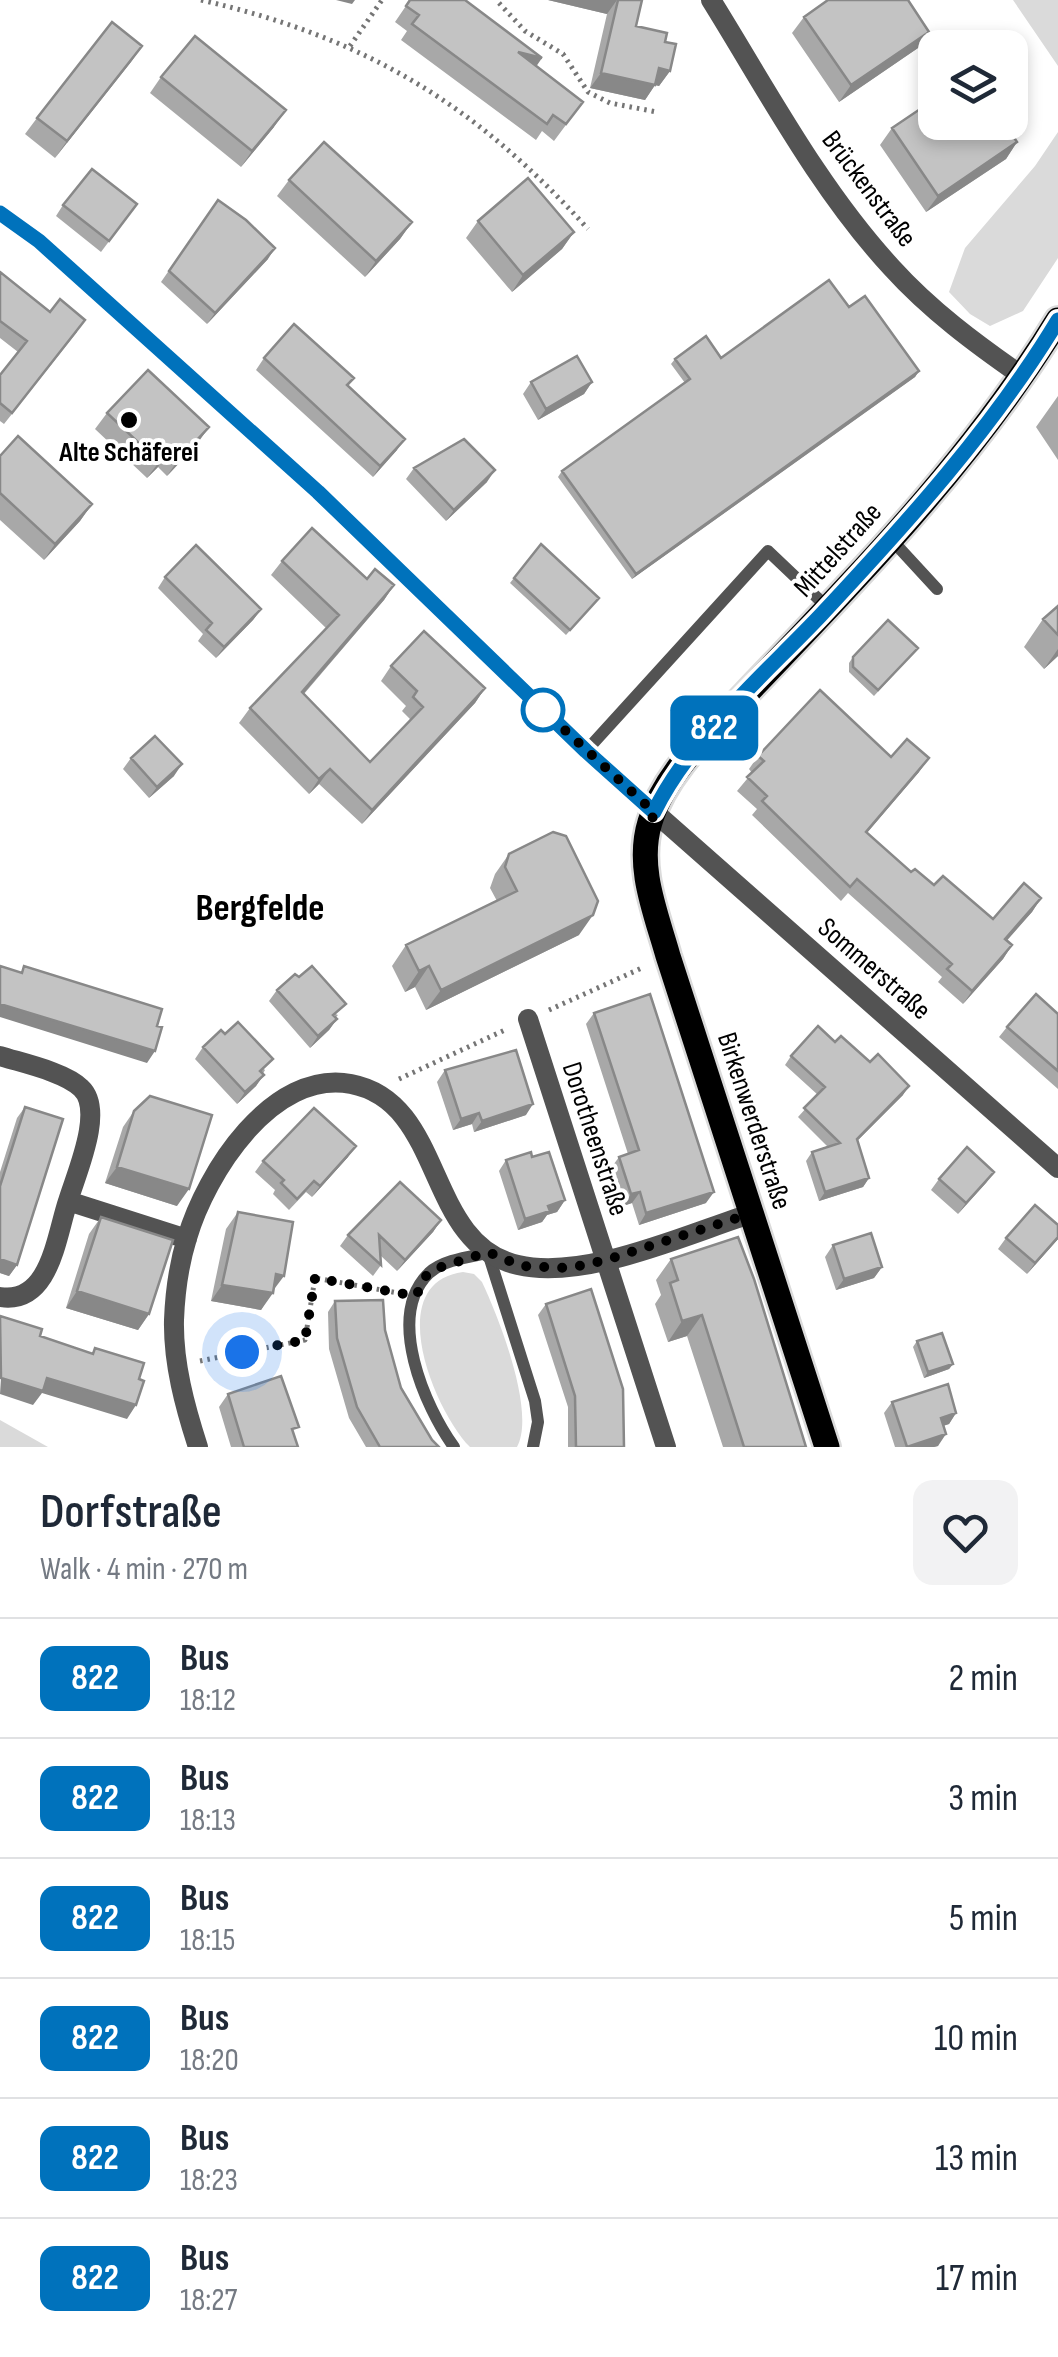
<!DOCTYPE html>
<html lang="en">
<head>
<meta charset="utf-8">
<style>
	:root { --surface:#fff; --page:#f2f2f3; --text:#1f2937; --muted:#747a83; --line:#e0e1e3 }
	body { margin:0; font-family:"Sofia Sans Condensed",sans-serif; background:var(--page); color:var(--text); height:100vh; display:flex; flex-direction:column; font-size:38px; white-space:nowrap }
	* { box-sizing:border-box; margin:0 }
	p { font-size:32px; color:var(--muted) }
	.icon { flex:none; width:55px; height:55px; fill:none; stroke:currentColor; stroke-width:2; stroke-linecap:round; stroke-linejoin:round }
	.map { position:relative; height:1447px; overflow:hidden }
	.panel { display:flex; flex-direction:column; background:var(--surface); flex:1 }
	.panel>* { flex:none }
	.badge { padding:0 20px; border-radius:15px; font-size:35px; line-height:65px }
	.buttons { position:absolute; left:918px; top:30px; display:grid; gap:20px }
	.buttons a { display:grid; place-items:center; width:110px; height:110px; border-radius:20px; background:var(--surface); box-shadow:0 5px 15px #0003; font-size:50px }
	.you { position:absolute; width:50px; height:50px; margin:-25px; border:8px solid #fff; border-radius:50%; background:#1a73e8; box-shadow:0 0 0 15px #1a73e833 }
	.map>.badge { position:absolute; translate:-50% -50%; box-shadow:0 0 0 5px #fff }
	.round { display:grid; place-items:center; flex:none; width:105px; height:105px; border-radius:20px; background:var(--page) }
	.overview { display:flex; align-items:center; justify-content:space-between; height:170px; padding:0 40px }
	h1 { font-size:48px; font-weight:600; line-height:75px }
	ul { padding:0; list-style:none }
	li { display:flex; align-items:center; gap:30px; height:120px; padding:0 40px; border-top:2px solid var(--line) }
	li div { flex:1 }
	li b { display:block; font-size:38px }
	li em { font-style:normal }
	li .badge { min-width:110px; font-weight:700; text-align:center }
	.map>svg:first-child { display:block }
	.green { fill:#dadada }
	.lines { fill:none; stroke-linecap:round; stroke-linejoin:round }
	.primary-casing { stroke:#dbdbdb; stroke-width:30 }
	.path { stroke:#757575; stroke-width:5; stroke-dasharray:2.5 5; stroke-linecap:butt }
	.lane { stroke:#535353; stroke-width:12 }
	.street { stroke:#535353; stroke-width:20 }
	.primary { stroke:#000; stroke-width:25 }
	.wall { fill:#a8a8a8 }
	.shaded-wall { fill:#888 }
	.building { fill:#c3c3c3; stroke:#888; stroke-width:2.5 }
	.line-casing { stroke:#fff; stroke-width:22 }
	.line { stroke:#0072bc; stroke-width:15 }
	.walk { stroke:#000; stroke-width:10; stroke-dasharray:0 18 }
	.poi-dot { fill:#000; stroke:#fff; stroke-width:4 }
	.stop-dot { fill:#fff; stroke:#0072bc; stroke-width:5 }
	.labels { text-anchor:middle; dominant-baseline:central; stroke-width:8; stroke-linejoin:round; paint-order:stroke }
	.street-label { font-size:28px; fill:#000; stroke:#fff }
	.poi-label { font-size:28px; font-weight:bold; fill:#000; stroke:#fff }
	.district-label { font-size:38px; font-weight:bold; fill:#000; stroke:#fff }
</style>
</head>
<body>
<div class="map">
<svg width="1058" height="1447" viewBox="0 0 1058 1447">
	<rect width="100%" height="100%" fill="#fff"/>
	<!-- green -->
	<path class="green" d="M1013,0H1058V66Z
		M1058,132V258L1023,311L990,326L970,314L949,292L965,248L1035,166Z
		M463,1272L474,1274L482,1282C499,1318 536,1412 517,1447H470C435,1412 381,1283 463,1272Z
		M0,1420L48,1447H0Z"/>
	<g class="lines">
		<defs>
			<path id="primary" d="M827,1447L668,956C656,913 636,867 650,822C665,772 710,732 745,695C780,658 816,621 850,584C926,503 1000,415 1058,320"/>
		</defs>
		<!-- primary casing -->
		<use href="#primary" class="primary-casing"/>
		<!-- path -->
		<path class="path" d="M201,0C366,38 474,103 588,229
			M499,3L525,31L563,54L588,92L610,103L657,112
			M350,46L382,0
			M549,1010L644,967
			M399,1079L507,1029
			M200,1361L305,1340L315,1278L398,1293"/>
		<!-- lane -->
		<path class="lane" d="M890,538L937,589
			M586,751L768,551L828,608
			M454,1447C425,1407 385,1316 429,1273C443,1260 469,1257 488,1253L535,1401L538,1422L533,1447"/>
		<!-- street -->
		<path class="street" d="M711,0C767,90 819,189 892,268C930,310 976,344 1022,376
			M0,213L39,241L318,492L601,765L1058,1168
			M528,1019L666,1447
			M0,1056C22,1063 65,1072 81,1088C105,1110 76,1174 68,1201
			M0,1297C50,1305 56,1237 68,1201L187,1239
			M198,1447C185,1407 173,1363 174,1320C175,1293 179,1264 187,1238C206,1173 272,1069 351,1084C446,1102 424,1244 518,1265C585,1281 687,1234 753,1213"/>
		<!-- primary -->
		<use href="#primary" class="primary"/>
	</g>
	<!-- wall -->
	<path class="wall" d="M410,0L536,66L583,102L554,141L542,131L536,140L401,40L407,31L395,22Z
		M548,0H642L636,26L665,42L670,71L659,86L655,85L645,100L590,88L607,14Z
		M804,17L929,32L918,48L839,102L792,33Z
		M142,46L55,158L25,134L37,118Z
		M161,77L274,127L241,167L150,93Z
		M892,128L1017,142L1006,159L926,212L880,145Z
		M289,180L412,222L400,239L365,277L277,196Z
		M218,200L268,259L207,324L161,282Z
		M137,204L101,252L56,216L63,205Z
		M478,221L574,232L562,249L512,292L466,238Z
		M0,272L77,332L4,424L0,421V375L18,352L0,338Z
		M849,307L919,371L915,377L632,579L558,477L562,471L685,383L671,364L675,359L721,358Z
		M264,358L354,378L348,386L397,450L373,477L256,370Z
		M531,382H592L584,394L538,420L523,394Z
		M1058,396V460L1036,427Z
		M107,413L197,444L167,476L158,467L147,478L95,429Z
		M0,456L92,504L80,521L44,560L0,520Z
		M414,468L487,482L446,521L406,479Z
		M541,544L599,598L566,635L510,583Z
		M282,561L394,585L384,600L304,694L370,762L411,720L402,711L406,706L381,681L391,666L485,688L475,703L362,824L319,784L309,794L239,723L250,708L326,628L271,575Z
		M165,577L261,609L253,620L216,658L198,641L203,634L158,588Z
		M1058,606V656L1044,669L1024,647L1043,619Z
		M918,648L874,696L849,672V663L853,657Z
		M758,756L891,757L919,772L867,833L911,872L993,919L1041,898L1032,912L1006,940L1012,945L1003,959L963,1004L938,982L942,977L848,893L841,901L752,815L757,809L737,791L752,773L749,769Z
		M131,758L174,776L149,798L123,769Z
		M509,854L579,935L426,1010L415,987L405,992L392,966L406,945L497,901L490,888L495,874Z
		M277,990L338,1015L335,1018L337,1019L329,1030L310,1048L269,1001Z
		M594,1013L706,1203L639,1225L632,1203L623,1206L611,1168L619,1157L628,1154L586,1024Z
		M1058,1014V1089L999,1037L1007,1027Z
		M225,1034L265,1070L256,1086L237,1104L195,1059L203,1047Z
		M835,1042L903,1095L857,1141L869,1178L863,1187L819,1201L806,1161L812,1152L828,1147L798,1117L818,1095L785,1065L791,1056Z
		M445,1070L526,1115L474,1132L472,1124L453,1130L437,1082Z
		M25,1107L17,1265L9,1276L0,1273V1172L17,1118Z
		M134,1111L177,1206L105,1183L123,1127Z
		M348,1157L312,1197L306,1192L289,1210L273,1194L275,1190L255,1172L263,1161Z
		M532,1157L565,1200L557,1212L547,1215L542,1222L518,1230L499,1171L506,1160Z
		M994,1172L958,1214L931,1190L939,1179Z
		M238,1212L273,1290L261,1310L211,1301L226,1229Z
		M101,1217L149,1314L138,1330L66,1308L89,1234Z
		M441,1220L433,1232L397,1271L380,1255L381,1265L373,1276L340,1246L348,1235Z
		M1058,1225V1239L1027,1274L998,1249L1006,1238Z
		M833,1245L882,1267L874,1278L836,1290L825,1257Z
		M671,1259L806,1447H723L687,1336L668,1342L655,1304L661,1295L656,1280Z
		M335,1301L385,1330L401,1388L432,1440L439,1447H366L349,1418L329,1349L328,1312Z
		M546,1304L624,1447H568V1407L538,1315Z
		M917,1341L953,1364L949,1369L924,1378L913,1347Z
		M228,1394L294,1434L298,1447H231L219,1407Z
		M892,1402L956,1413L949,1424L943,1426L938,1446L934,1447H895L884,1413Z"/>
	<!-- shaded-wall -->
	<path class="shaded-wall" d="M336,0H355L352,4Z
		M548,0H617L607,14Z
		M929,32L918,48L839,102L851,85Z
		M142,46L131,62L55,158L67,141Z
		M518,52L542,58L531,74Z
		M659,68L670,71L659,86L648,83Z
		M601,73L655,85L645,100L590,88Z
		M286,110L274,127L241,167L252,151Z
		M1017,142L1006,159L926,212L938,196Z
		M412,222L400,239L365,277L376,261Z
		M574,232L562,249L512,292L523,275Z
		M275,248L268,259L207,324L215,313Z
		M919,371L915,377L632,579L636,574Z
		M592,382L584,394L538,420L546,409Z
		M209,427L197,444L167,476L178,460Z
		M405,439L397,450L373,477L380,466Z
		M169,451L158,467L147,478L159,462Z
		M495,470L487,482L446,521L454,510Z
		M92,504L80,521L44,560L55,544Z
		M394,585L384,600L292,707L302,692Z
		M261,609L253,620L216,658L224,647Z
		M1058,649V656L1044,669Z
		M485,688L475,703L362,824L372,810Z
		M929,758L919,772L856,845L866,832Z
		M182,764L174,776L149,798L157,787Z
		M330,769L319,784L309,794L319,779Z
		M1041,898L1032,912L996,953L1005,939Z
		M593,915L579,935L426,1010L441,990Z
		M1012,945L1003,959L963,1004L972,991Z
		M429,966L415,987L405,992L419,971Z
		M0,1004L155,1051L147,1063L0,1017Z
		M337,1019L329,1030L310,1048L318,1036Z
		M264,1075L256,1086L237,1104L245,1092Z
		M909,1086L903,1095L850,1148L857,1139Z
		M533,1104L526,1115L474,1132L482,1121Z
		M479,1113L472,1124L453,1130L461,1119Z
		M356,1146L348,1157L312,1197L320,1186Z
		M117,1167L189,1189L177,1206L105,1183Z
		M994,1172L986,1183L958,1214L966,1203Z
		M869,1178L863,1187L819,1201L825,1192Z
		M640,1192L632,1203L623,1206L631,1194Z
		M714,1192L706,1203L639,1225L646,1213Z
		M565,1200L557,1212L547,1215L542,1222L518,1230L525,1219L548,1206Z
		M441,1220L433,1232L397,1271L405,1260Z
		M1058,1237V1239L1027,1274L1035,1263Z
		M0,1259L17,1265L9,1276L0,1273Z
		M882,1267L874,1278L836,1290L844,1279Z
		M276,1274L284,1276L272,1292Z
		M222,1285L273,1293L261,1310L211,1301Z
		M77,1291L149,1314L138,1330L66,1308Z
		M702,1315L687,1336L668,1342L682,1321Z
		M953,1364L949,1369L924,1378L928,1372Z
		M1,1378H47L136,1405L127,1419L42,1393L33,1405L0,1394Z
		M956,1413L949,1424L933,1429L941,1418Z
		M946,1434L938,1446L934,1447H907Z"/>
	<!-- building -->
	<path class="building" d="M410,0H465L542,58L518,52L583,102L566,124L553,115L547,124L412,24L419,15L406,6Z
		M618,0H642L636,26L667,33L665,42L676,44L670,71L659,68L655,85L601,73Z
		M828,0H908L929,32L851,85L804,17Z
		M112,22L142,46L67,141L37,118Z
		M195,36L286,110L252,151L161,77Z
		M935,99V122H1004L1017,142L938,196L892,128Z
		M324,142L412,222L376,261L289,180Z
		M92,169L137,204L109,241L63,205Z
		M528,178L574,232L523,275L478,221Z
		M218,200L246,220L275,248L215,313L169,271Z
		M0,272L50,312L60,299L85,320L12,413L0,403V375L27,341L0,321Z
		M829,280L849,307L865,296L919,371L636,574L562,471L690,379L675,359L706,336L721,358Z
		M294,324L354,378L347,385L405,439L380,466L264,358Z
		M577,356L592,382L546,409L531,382Z
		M148,370L209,427L178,460L169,451L159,462L107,413Z
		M18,436L92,504L55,544L0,493V456Z
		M464,439L495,470L454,510L414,468Z
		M312,528L367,579L375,569L394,585L302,692L370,762L423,707L413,697L417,691L391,666L424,631L485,688L372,810L330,769L319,779L250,708L339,615L282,561Z
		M541,544L599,598L570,630L514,578Z
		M196,545L261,609L224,647L206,630L212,623L165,577Z
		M1058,606V635L1043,619Z
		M888,620L918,648L878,690L853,667V657Z
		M820,690L891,757L907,739L929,758L866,832L911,872L915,869L934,885L943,876L993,919L1024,883L1041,898L1005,939L1012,945L972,991L947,969L952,964L857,879L850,887L762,801L767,796L747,777L764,761L758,756Z
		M155,736L182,764L157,787L131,758Z
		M553,832L566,836L598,901L593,915L441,990L429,966L419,971L406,945L517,891L505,867L509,854Z
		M0,966L22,973L24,966L162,1009L157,1026L162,1027L155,1051L0,1004Z
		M312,966L346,1004L333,1015L337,1019L318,1036L277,990L295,974L299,977Z
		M650,994L714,1192L646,1213L640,1192L631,1194L619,1157L639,1150L594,1013Z
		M1036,994L1058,1014V1071L1007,1027Z
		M238,1022L273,1059L260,1071L264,1075L245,1092L203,1047L221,1030L225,1034Z
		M818,1026L835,1042L841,1036L870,1062L878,1054L909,1086L857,1139L869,1178L825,1192L812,1152L840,1143L804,1108L825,1087L791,1056Z
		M516,1050L533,1104L482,1121L479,1113L461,1119L445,1070Z
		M150,1096L212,1115L189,1189L117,1167L134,1111Z
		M25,1107L63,1119L17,1265L0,1259V1186Z
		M314,1108L356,1146L320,1186L314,1181L297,1199L281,1183L284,1180L263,1161Z
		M967,1147L994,1172L966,1203L939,1179Z
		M531,1152L532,1157L549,1152L565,1200L548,1206L550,1211L525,1219L506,1160Z
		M400,1182L441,1220L405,1260L379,1235L381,1265L348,1235Z
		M1035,1205L1058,1225V1237L1035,1263L1006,1238Z
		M238,1212L293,1222L284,1276L276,1274L273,1293L222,1285Z
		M101,1217L173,1240L149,1314L77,1291Z
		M871,1233L882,1267L844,1279L833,1245Z
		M738,1237L754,1279L806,1447H744L702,1315L682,1321L670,1283L678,1280L671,1259Z
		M591,1289L623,1389L624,1447H576L575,1396L546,1304Z
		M383,1300L385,1330L401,1388L432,1440L439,1447H380L357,1407L337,1338L335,1301Z
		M0,1316L42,1329L40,1336L93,1354L95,1348L144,1363L139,1379L144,1381L136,1405L47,1378L43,1391L1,1378Z
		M942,1333L953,1364L928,1372L917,1341Z
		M281,1376L299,1427L292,1429L298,1447H244L228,1394Z
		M948,1384L956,1413L941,1418L946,1434L907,1447L892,1402Z"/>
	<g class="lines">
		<defs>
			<path id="line" d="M0,213L39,241L318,492L586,751L654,812C690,738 764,675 820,616C906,524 993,428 1058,320"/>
		</defs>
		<!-- line casing -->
		<use href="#line" class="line-casing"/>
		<!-- line -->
		<use href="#line" class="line"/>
		<!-- walk -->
		<path class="walk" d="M242,1352L305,1340L315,1278L416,1296L426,1276L435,1269L488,1252L521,1266L570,1268L606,1260L753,1213L668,956L649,887L645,846L654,812L532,700L543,710"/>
	</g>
	<!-- markers -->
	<circle class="poi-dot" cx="129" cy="420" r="10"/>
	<circle class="stop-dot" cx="543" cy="710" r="20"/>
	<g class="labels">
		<!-- street labels -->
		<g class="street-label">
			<text transform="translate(869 189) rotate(53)">Brückenstraße</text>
			<text transform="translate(838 550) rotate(-48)">Mittelstraße</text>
			<text transform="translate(874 969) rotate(41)">Sommerstraße</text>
			<text transform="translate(754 1121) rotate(72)">Birkenwerderstraße</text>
			<text transform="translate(595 1139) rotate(72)">Dorotheenstraße</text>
		</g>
		<!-- poi labels -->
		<g class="poi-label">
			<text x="129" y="452">Alte Schäferei</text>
		</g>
		<!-- district labels -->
		<g class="district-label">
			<text x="260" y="908">Bergfelde</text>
		</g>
	</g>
</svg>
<div class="buttons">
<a><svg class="icon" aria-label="layers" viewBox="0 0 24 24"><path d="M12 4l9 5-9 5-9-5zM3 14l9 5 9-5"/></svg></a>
</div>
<div class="you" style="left:242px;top:1352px"></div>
<b class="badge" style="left:714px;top:728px;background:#0072bc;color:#fff">822</b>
</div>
<section class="panel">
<div class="overview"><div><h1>Dorfstraße</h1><p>Walk · 4 min · 270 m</p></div><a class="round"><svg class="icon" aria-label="heart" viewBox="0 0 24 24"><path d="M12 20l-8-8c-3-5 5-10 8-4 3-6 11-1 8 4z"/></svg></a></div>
<ul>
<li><span class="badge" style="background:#0072bc;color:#fff">822</span><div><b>Bus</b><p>18:12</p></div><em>2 min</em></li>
<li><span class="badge" style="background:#0072bc;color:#fff">822</span><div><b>Bus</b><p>18:13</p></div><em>3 min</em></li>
<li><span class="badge" style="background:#0072bc;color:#fff">822</span><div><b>Bus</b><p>18:15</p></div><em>5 min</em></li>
<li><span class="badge" style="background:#0072bc;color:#fff">822</span><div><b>Bus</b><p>18:20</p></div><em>10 min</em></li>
<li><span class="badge" style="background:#0072bc;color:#fff">822</span><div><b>Bus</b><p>18:23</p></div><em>13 min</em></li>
<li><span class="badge" style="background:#0072bc;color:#fff">822</span><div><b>Bus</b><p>18:27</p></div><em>17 min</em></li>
</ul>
</section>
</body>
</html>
